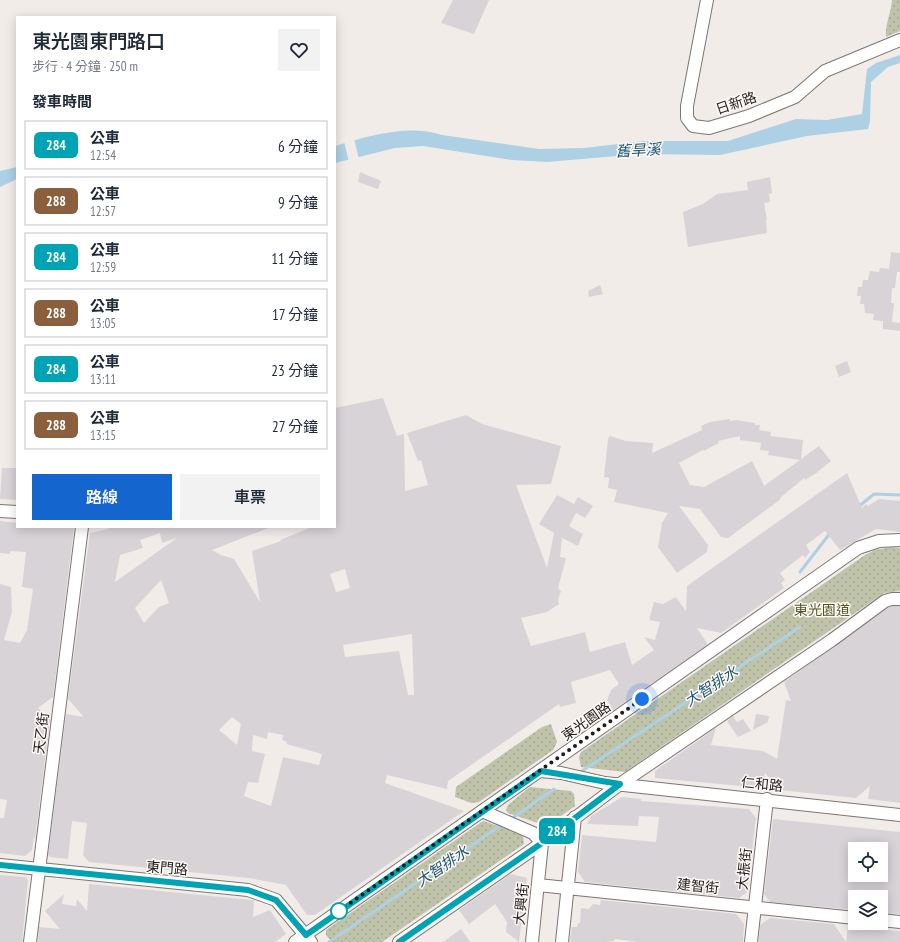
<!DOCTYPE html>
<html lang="zh-TW">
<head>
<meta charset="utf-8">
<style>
	:root { --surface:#fff; --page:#f2f2f3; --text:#1f2937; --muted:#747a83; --line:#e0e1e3; --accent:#1565cf }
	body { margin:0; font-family:"PT Sans Narrow","Noto Sans TC",sans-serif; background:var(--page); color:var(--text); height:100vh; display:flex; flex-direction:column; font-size:15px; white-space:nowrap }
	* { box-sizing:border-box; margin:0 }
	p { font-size:13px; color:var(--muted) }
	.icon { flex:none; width:22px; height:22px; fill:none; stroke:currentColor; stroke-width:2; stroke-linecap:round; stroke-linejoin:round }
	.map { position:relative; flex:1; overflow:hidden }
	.side { position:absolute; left:16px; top:16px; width:320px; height:512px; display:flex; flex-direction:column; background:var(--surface); border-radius:0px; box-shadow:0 2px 10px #0003 }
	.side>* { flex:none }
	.badge { padding:0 8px; border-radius:6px; font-size:14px; line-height:26px }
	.buttons { position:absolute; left:848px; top:842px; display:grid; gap:8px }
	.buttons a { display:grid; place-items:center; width:40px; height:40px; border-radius:0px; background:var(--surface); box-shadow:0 2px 10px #0003; font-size:20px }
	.you { position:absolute; width:20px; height:20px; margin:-10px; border:3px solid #fff; border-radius:50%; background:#1a73e8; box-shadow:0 0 0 6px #1a73e833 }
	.map>.badge { position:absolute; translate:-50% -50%; box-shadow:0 0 0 2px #fff }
	h2 { padding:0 16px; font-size:15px; line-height:36px }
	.round { display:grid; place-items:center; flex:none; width:42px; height:42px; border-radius:0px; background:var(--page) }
	.overview { display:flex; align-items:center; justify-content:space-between; height:68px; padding:0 16px }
	h1 { font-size:19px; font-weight:600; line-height:30px }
	.button { display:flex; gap:8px; margin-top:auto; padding:8px 16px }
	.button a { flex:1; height:46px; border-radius:0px; background:var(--accent); color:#fff; font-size:16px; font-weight:600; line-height:46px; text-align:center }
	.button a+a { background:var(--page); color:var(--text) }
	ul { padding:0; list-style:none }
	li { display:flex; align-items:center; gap:12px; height:50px; margin:0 8px 6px; padding:0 8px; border:2px solid var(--line); border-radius:0px }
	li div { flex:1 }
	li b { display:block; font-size:15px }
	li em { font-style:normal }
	li .badge { min-width:44px; font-weight:700; text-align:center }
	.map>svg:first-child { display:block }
	.green { fill:url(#green-dots) }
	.water { fill:#add0e4 }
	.pier { fill:#f2ece9 }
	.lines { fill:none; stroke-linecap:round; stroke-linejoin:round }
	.stream { stroke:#add0e4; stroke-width:3 }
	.building { fill:#d8d3d7; fill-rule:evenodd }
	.minor-casing { stroke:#7b7674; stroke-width:14 }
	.minor { stroke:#fff; stroke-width:12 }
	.line-casing { stroke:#fff; stroke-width:9 }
	.line { stroke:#00a3b4; stroke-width:6 }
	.walk { stroke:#1f1d1c; stroke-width:4; stroke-dasharray:0 7.2 }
	.stop-dot { fill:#fff; stroke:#00a3b4; stroke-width:2 }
	.labels { text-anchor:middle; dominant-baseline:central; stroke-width:3; stroke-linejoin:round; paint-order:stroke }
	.street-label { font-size:14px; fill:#1f1d1c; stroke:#fff9f7 }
	.park-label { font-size:14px; fill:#505620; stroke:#fff9f7 }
	.water-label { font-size:15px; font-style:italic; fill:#195572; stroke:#fff9f7 }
</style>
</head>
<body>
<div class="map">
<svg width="900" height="942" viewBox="0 0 900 942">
	<defs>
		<pattern id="green-dots" width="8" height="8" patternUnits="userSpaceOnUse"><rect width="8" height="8" fill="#bec3a9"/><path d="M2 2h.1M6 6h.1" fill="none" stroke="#a3a791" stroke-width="1.8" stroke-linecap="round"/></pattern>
	</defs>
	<rect width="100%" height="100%" fill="#f2ece9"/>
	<!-- green -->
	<path class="green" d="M892,0H900V31L886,37C885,23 891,14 892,0Z
		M891,547L900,548V591L884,593L625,772L581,767L579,757L581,752L865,555L875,550Z
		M551,724L557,742L553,750L479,802L471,803L455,797L456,787L542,727Z
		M530,787L571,791L574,794L575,806L547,826L508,813L506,810L508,805Z
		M483,821L523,834L524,844L382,942H332L326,935V930Z"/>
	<!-- water -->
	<path class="water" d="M900,55V63L888,67L871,82L870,121L868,129L807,136L720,155L641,154L547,162L512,160L423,146L395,148L335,163V146C369,136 408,124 442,135L539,149L584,148L644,141H728L796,119L827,120L862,114L867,69L876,63Z
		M17,167V179L0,187V171Z"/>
	<!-- pier -->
	<path class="pier" d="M354,139L359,159L349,162L344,141Z"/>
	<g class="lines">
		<!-- stream -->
		<path class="stream" d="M858,507L874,494L900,495
			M800,572L831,532
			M582,771L800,627
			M511,819L554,789
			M329,942L503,824"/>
	</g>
	<!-- building -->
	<path class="building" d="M453,0H489L474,34L441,23Z
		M360,172L381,181L378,189L358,182Z
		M770,177L772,193L769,194L770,202L764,203L767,220H766L767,233L688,247L683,212L703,204L717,194L748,190L747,182Z
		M891,252L900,253V272H897L895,288H892L891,303H894L892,322L900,323V331L883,329V321L873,320L874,314L865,313L864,304H860L861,296H857L858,287H862L863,280H868L870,271L879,272L880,268L889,269Z
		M600,285L603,294L589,297L588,291Z
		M847,361L851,372L839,377L835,366Z
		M383,398L397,436L404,434L405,491L428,485L421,460L418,461L407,433L466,415L482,424L561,446L551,484L516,485L547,568L554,533L539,524L557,495L574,504L578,497L593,506L585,518L576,513L569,526L583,534L578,546L562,538L560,557L566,558L558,588L561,591L558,600L559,604L547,612L521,618L531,646L585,632L590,652L625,642L632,665L654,650L644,637L655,640L660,622L649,620L654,602L663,604L676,597L686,611L687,586L847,473L862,508L866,504L868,506L879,499L900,501V532L876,529L840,550L825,531L806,545L810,552L805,558L803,555L780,573L785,580L781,583L784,588L721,633L697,628L707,643V645L613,710L607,700L611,690L619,684L610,670L571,682L576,703L560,707L559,704L448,781L447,789L387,775L385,783L464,811L315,915H307L286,885L249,878L89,862L83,855L87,823L72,821L68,859L50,857L48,855L66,714L84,717L68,699L90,533L109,529L108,527H271L212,550L221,555L234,559L260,602L252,551L281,541L280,540L312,527H335V408ZM160,533L162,543L177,538L115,582L120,555L143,548L140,540ZM345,569L350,588L336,592L330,574ZM161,580L169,603L159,607L144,623L135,608ZM412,634L414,695H408L399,651L345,657L343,645ZM232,717L241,724L237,745L219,730ZM268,732L283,735L282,740L287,742L286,744L322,754L319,765L283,757L271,806L244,796L248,782L258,783L265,754L252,751L253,735L267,739Z
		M730,419V421L736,420L755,423V425H760L759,430L771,432L770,436L803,440L801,459L819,446L831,461L815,474L805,480L804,478L780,498L781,499L728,538L721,537L700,509L679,506L708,545L707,552L677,573L658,547L662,523L668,513L614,502L617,490L608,488L609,478L604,477L608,439L610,436L626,441L653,443L652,453L702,430L701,426L710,422ZM740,436V440L761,443L760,450L769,451L768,455L800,460L765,485V487L752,461L704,487L690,485L679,463L703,450L704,451L719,443L718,441Z
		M2,468H17V500L0,499Z
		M0,521L17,523V527H74L53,697L38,708L50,720L35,839L34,837L32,850L25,856L0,853V818H4L7,800L0,799V584L11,587L12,612L4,640L20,643L27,630L33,589L22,587L26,552L10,551V554L0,553Z
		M893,606H900V803L868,799L870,786L856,798L779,790L765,773L763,788L655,778V771L716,728L711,745L763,751L777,759L786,700L791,701L784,682L888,608Z
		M756,714L769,716L768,722L753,730Z
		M733,716L737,722L743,719L751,731L738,737L727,721Z
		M622,797L641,799V801L749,809L756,818L747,892L739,898L585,882L578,872L582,835L656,842L659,817L639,816L638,826L587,824L591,816Z
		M773,819L900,832V914L881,913V897H855V910L770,902L764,894ZM855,849H887L886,854H888L886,873L881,872V875H855Z
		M511,874L527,878L519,942L506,932L507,922L495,904L469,924L459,910Z
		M0,875L26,877L28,881L22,942H0Z
		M89,884L252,900H254L253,917L270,910L286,934L275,942H38L39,927L60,929L45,911L64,894L62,904L76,906L77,899L87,911Z
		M601,900L736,914L744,924L743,942H638L615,939L614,941L606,942H570L572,927H577L578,923H580L581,908L589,909L593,904L600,905Z
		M770,918L834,924L846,942L848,926L900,931V942H759L760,925Z
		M461,929L470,942H443Z"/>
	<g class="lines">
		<defs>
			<path id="minor" d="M707,0L687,106V118L693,126L709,128L749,116L795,97L825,71L900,40
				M0,511L17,512
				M541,771L561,773L605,783L900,815
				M482,811L533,833L542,843L532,942
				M0,865L248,890L276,900L311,942
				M538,885L855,918
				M881,920L900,922
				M30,942L82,527
				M295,942L858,548L879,541L900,540
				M399,942L542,843L620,784L832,640L885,601L892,599H900
				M562,942L575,817
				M751,942L767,799"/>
		</defs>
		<!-- minor casing -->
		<use href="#minor" class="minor-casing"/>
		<!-- minor -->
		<use href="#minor" class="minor"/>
	</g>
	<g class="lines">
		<defs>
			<path id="line" d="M0,865L248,890L276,900L306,935L541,771L620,784L542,843L399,942"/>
		</defs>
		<!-- line casing -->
		<use href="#line" class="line-casing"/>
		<!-- line -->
		<use href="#line" class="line"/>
		<!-- walk -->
		<path class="walk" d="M339,911L642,699"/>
	</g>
	<!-- markers -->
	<circle class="stop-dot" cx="339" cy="911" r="8"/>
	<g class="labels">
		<!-- street labels -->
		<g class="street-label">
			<text transform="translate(736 103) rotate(-19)">日新路</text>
			<text transform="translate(586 721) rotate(-35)">東光園路</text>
			<text transform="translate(41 733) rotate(-83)">天乙街</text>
			<text transform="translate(762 784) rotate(6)">仁和路</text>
			<text transform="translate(167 868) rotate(5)">東門路</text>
			<text transform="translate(744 869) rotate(-84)">大振街</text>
			<text transform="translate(698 886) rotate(6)">建智街</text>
			<text transform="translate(521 904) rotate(-84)">大興街</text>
		</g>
		<!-- park labels -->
		<g class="park-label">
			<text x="822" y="610">東光園道</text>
		</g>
		<!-- water labels -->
		<g class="water-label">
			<text transform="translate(638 150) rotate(-3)">舊旱溪</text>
			<text transform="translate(711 686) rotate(-33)">大智排水</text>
			<text transform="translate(442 866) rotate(-34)">大智排水</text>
		</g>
	</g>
</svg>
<div class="buttons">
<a><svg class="icon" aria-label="locate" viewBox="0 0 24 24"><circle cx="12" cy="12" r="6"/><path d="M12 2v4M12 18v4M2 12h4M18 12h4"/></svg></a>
<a><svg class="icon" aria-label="layers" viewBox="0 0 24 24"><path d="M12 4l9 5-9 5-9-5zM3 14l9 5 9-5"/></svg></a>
</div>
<div class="you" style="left:642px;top:699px"></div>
<b class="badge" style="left:557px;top:831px;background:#00a3b4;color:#fff">284</b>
<section class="side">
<div class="overview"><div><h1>東光園東門路口</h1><p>步行 · 4 分鐘 · 250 m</p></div><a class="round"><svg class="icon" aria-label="heart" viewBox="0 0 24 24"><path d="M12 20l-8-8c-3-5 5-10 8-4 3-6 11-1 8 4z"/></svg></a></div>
<h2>發車時間</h2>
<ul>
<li><span class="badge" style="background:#00a3b4;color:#fff">284</span><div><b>公車</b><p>12:54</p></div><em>6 分鐘</em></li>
<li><span class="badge" style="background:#8b5e3c;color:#fff">288</span><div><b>公車</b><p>12:57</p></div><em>9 分鐘</em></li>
<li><span class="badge" style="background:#00a3b4;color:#fff">284</span><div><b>公車</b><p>12:59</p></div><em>11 分鐘</em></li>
<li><span class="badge" style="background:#8b5e3c;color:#fff">288</span><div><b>公車</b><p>13:05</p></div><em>17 分鐘</em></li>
<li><span class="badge" style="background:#00a3b4;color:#fff">284</span><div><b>公車</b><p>13:11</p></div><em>23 分鐘</em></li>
<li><span class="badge" style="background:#8b5e3c;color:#fff">288</span><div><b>公車</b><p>13:15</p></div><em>27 分鐘</em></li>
</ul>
<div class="button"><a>路線</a><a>車票</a></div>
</section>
</div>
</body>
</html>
